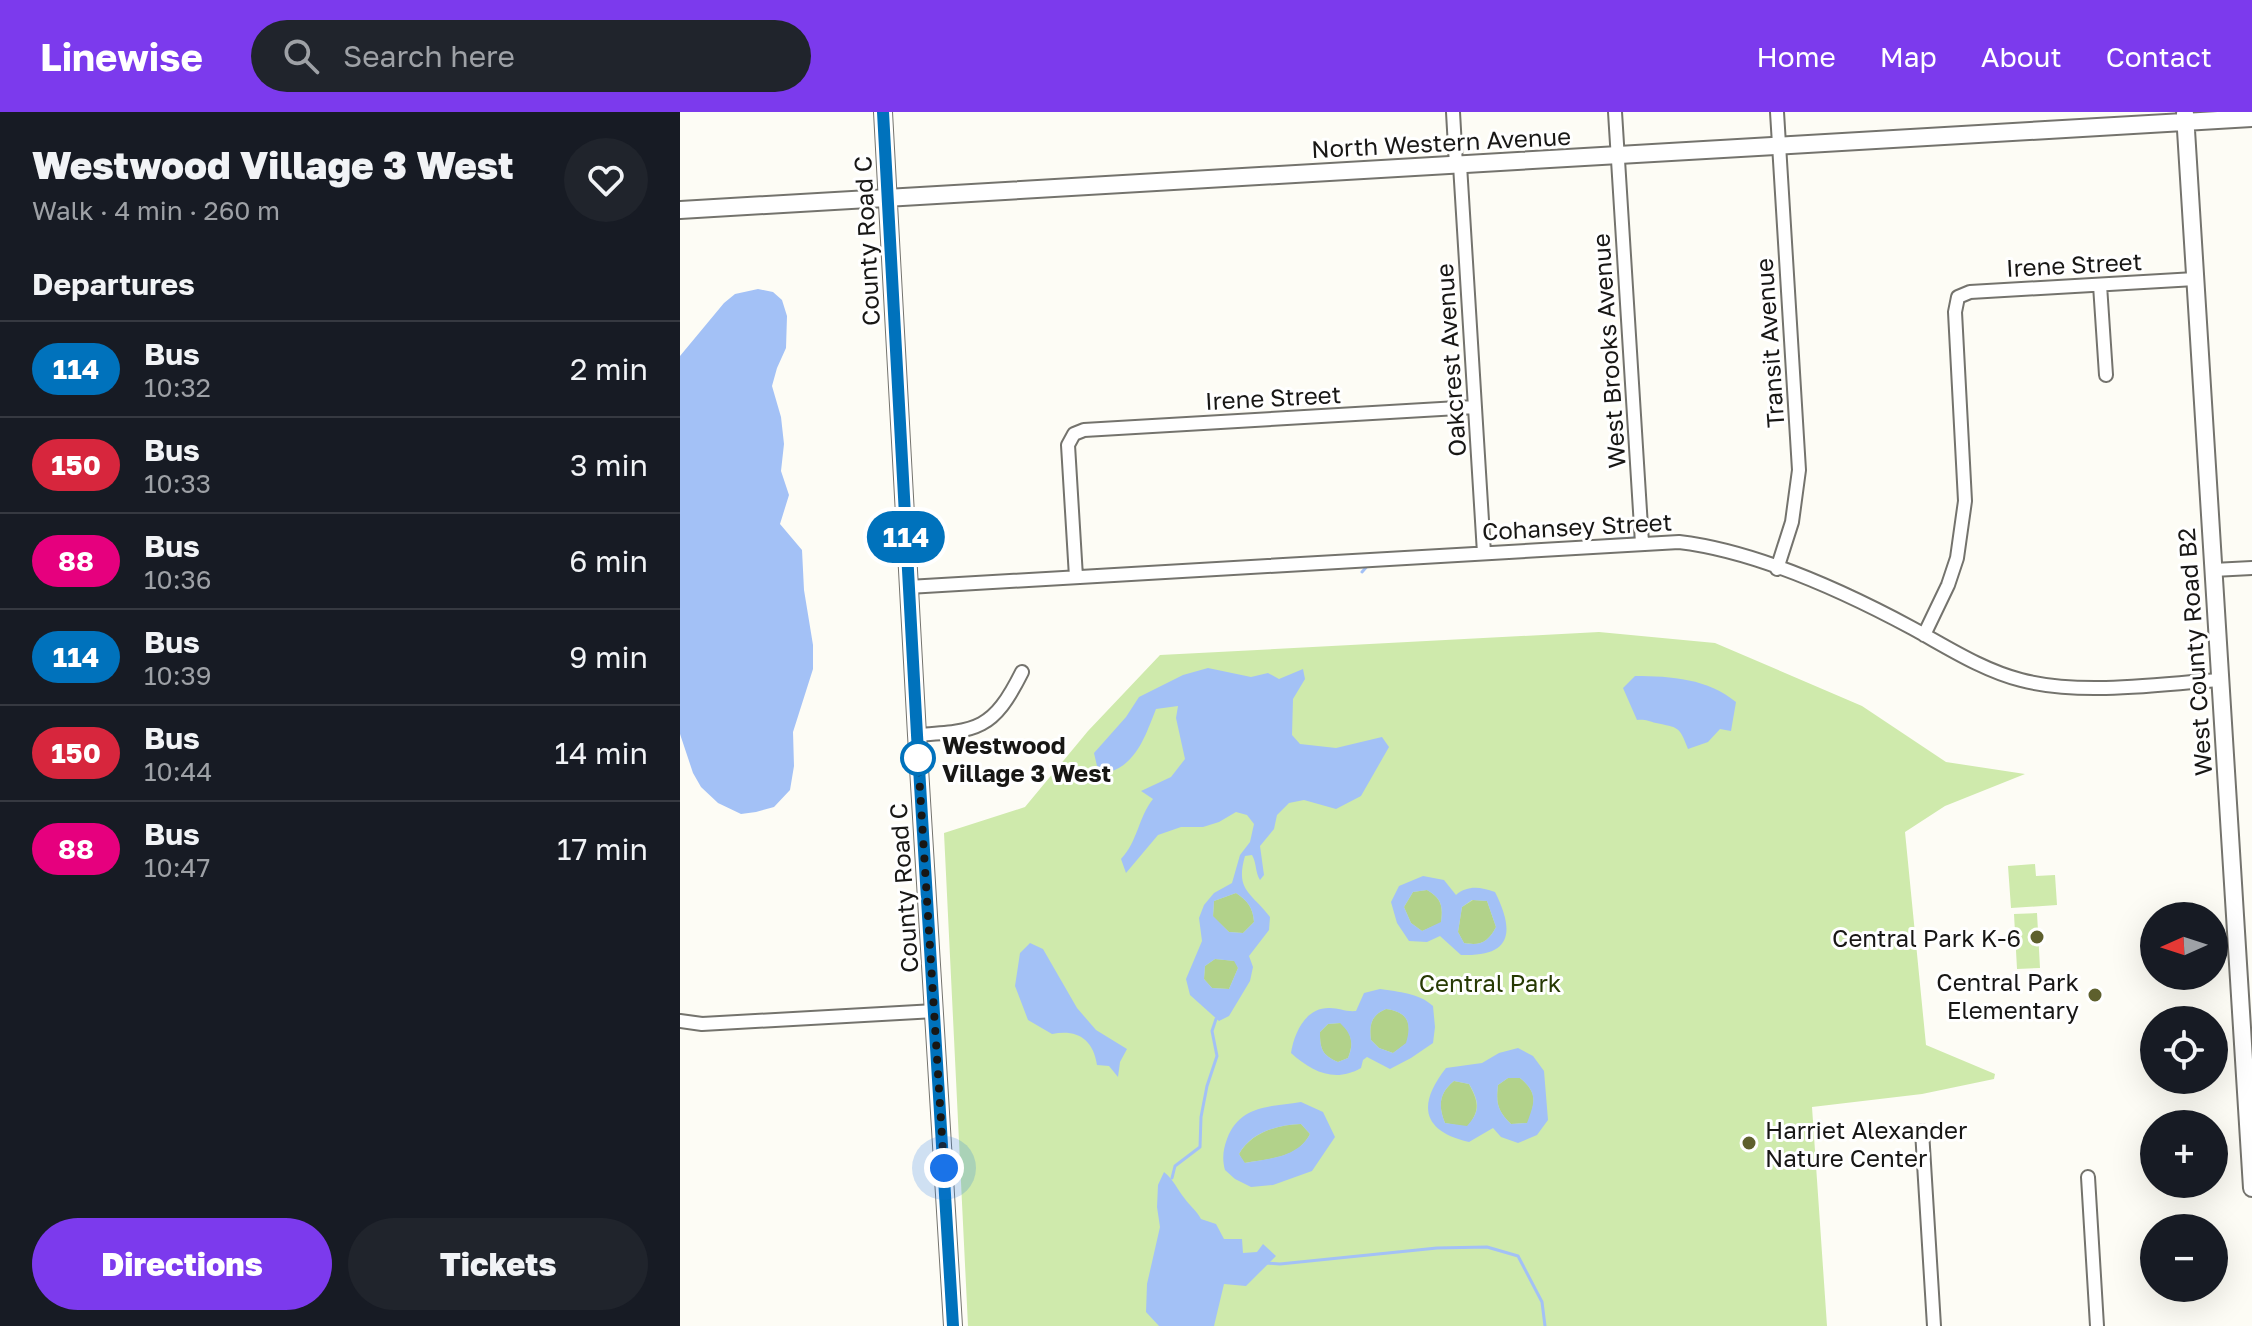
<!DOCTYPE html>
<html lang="en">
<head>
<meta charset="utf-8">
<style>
	:root { --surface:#171b24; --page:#20242c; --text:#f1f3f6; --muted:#9ea1a6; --line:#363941; --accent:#7c3aed }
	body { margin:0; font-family:"Golos Text",sans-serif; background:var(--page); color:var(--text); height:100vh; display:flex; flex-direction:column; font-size:30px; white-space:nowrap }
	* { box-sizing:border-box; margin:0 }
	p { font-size:26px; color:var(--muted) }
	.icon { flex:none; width:44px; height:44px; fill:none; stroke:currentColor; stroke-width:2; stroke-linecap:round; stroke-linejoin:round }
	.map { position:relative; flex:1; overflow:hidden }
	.details { display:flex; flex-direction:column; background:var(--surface); width:680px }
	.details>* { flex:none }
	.badge { padding:0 16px; border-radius:26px; font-size:28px; line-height:52px }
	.needle { width:52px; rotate:267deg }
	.buttons { position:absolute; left:1460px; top:790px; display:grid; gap:16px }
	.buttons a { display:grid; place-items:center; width:88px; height:88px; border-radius:50%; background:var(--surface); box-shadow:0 8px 32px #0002; font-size:40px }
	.you { position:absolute; width:40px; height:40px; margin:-20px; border:6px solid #fff; border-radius:50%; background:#1a73e8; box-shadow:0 0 0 12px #1a73e833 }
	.map>.badge { position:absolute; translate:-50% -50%; box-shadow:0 0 0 4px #fff }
	h2 { padding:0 32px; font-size:30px; line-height:72px }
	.round { display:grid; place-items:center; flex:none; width:84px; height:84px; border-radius:42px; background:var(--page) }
	.summary { display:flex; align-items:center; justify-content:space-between; height:136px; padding:0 32px }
	h1 { font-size:38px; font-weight:800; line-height:60px }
	.primary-button { display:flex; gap:16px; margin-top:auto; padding:16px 32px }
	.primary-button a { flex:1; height:92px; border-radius:48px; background:var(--accent); color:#fff; font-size:32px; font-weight:800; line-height:92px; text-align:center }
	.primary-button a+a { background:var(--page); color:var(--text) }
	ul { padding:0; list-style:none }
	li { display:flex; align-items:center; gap:24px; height:96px; padding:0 32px; border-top:2px solid var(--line) }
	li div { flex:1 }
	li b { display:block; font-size:30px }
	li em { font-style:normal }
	li .badge { min-width:88px; font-weight:700; text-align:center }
	header { display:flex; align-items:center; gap:48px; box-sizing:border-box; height:112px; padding:0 40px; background:var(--accent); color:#fff }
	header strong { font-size:38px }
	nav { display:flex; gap:44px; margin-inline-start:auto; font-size:28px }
	.search { width:560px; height:72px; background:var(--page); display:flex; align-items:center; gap:20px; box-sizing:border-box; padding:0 28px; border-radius:44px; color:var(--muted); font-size:30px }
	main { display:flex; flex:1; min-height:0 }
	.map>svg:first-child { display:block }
	.green { fill:#cfeaac }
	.forest { fill:#b2d28a }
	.water { fill:#a3c1f6; fill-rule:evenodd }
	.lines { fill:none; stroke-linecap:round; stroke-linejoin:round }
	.stream { stroke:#a3c1f6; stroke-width:3 }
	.street-casing { stroke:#74736d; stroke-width:16 }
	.secondary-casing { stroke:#74736d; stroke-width:20 }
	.street { stroke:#fff; stroke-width:12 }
	.secondary { stroke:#fff; stroke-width:16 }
	.line-casing { stroke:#fff; stroke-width:18 }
	.line { stroke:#0072bc; stroke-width:12 }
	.walk { stroke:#181715; stroke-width:8; stroke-dasharray:0 14.4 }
	.stop-dot { fill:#fff; stroke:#0072bc; stroke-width:4 }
	.poi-dot { fill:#5e602d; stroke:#fff; stroke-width:3 }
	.labels { text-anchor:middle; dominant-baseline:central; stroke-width:6; stroke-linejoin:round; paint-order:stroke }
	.street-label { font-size:24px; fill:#181715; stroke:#fff }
	.stop-label { font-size:24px; font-weight:bold; fill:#181715; stroke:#fff; text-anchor:start }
	.poi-label { font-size:24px; fill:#181715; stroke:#fff; text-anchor:end }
	.park-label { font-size:24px; fill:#263903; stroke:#fff }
</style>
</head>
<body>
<header>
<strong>Linewise</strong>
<div class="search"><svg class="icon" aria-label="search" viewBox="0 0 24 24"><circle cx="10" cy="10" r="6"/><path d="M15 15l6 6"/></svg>Search here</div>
<nav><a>Home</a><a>Map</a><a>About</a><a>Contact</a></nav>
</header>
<main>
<section class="details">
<div class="summary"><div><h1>Westwood Village 3 West</h1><p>Walk · 4 min · 260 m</p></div><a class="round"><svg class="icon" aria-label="heart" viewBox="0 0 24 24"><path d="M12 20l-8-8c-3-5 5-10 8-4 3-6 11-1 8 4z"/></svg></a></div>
<h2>Departures</h2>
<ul>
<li><span class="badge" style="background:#0072bc;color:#fff">114</span><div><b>Bus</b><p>10:32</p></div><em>2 min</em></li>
<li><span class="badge" style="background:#d7263d;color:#fff">150</span><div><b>Bus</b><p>10:33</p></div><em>3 min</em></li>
<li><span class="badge" style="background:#e6007e;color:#fff">88</span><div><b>Bus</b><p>10:36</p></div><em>6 min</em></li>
<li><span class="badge" style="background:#0072bc;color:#fff">114</span><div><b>Bus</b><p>10:39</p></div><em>9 min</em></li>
<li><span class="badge" style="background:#d7263d;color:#fff">150</span><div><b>Bus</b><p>10:44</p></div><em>14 min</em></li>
<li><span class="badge" style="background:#e6007e;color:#fff">88</span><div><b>Bus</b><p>10:47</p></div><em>17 min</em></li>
</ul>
<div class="primary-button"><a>Directions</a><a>Tickets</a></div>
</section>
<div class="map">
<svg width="1572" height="1214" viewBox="0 0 1572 1214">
	<rect width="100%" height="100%" fill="#fdfcf5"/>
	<!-- green -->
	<path class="green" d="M919,520L1035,531L1182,594L1266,650L1345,662L1265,694L1225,720L1246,933L1315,962L1314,967L1242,982L1132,995L1147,1214H288L264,721L345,695L408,619L480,543Z
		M1355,752L1356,764L1375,763L1377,793L1331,796L1328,754Z
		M1357,801L1360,856L1337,857L1334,802Z"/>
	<!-- forest -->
	<path class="forest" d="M747,778C762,787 763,794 761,811L742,819L731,811L724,795L733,780Z
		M556,781C568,789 573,796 574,810L563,821L549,820L533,805L534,789Z
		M793,788L807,789L816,815C808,830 801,834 784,831L778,820L782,795Z
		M535,847L555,849L558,856L549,877L532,876L524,867L525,854Z
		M706,897C728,900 732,911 727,931L713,941L699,936L691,928C689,913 691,903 706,897Z
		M661,911C672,922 674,931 668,946L658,950C642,943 640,937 640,920L648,912Z
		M828,966H840C858,981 855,990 848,1011L831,1012C817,998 816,991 818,973Z
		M774,969L789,972C798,989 801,998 787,1015L765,1011C758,994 759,981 774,969Z
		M621,1012L630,1022C617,1047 591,1046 564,1051L559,1042C572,1020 597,1013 621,1012Z"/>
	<!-- water -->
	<path class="water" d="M78,177L93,180L102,188L107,204L106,236L97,256L92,274L101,305L104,332L101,359L109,383L100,412L122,438L124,478L133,533V557L113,620L114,654L110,678L94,695L76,700L61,702L38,691L21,675L13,661L0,622V244L44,191L55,182Z
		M528,556L571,565L588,561L599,567L623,557L625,567L613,587L612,623L620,632L656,636L702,625L709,635L681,684L656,697L624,688L609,691L597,703L594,717L580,734L584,763L580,768C575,760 577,752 572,743L565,744C555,779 571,780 590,805L589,818L569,844L573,855L570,869L549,904L539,909L510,883L506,867L522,829L519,806L524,793L534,781L552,771L560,743L570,730L574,712L567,703L556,700L539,710L523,715H501L478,723L446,761L441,747C458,729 458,706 473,687L461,679L491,665L505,647L496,606L498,594L476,597C466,622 457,652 429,660L417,654L414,641L446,605L459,585L503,563ZM556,781C568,789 573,796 574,810L563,821L549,820L533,804L534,789ZM535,847L554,849L558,856L549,877L532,876L524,867L525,854Z
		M955,564C992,564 1028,567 1056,590L1051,619L1040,617L1028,630L1008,637C999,613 998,616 976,611C968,609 965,607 957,608L943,576Z
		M743,764L764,768L776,783C788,773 800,775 815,780C835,820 832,845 781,843L760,824L747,830L729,829L717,811L711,790L719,774ZM747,778C762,787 763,794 761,810L742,819L731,811L724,795L733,780ZM792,788L807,789L816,815C808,830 801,834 784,831L778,820L782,795Z
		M350,831L363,837L397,896L416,918L447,937L440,950L438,965L429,954L417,953C413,926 396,917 372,922L348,908L335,874L340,841Z
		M700,877C719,880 739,881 753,894L755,915L753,931L731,946L710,957L687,945L683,948L681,956C655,971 632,960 611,941C614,922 625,895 650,896C659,896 666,900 676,899L684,881ZM706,897C728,900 732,911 726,931L713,941L699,936L691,928C689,913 691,903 706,897ZM648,912L660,911C672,922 674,932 668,946L658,950C642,943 640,937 640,920Z
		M838,936L853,944L864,959L868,1008L857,1023L838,1031L821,1025L813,1016L789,1030C742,1019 737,993 766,956L802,951L819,941ZM828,966H840C858,981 855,990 847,1011L831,1012C817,998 816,991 818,973ZM774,969L789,972C799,989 801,999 787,1014L765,1011C758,994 759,981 774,969Z
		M621,990L643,1000L655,1025L632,1059L593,1073L571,1075L555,1067L545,1058C542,1047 543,1038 547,1027C560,993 589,995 621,990ZM621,1012L630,1022C617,1046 590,1046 565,1051L559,1042C571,1020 597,1013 621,1012Z
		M484,1060C494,1068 497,1077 505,1087C510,1094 516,1098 521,1107L536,1112L544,1127H562L563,1141L577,1140L583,1132L596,1144L566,1174L544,1172L534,1214H479L466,1200L467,1172L480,1115L477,1095L478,1073Z"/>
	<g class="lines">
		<!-- stream -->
		<path class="stream" d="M926,428L953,426L957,423
			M682,460L690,451
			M492,1066L495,1054L520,1035L521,1005L527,974L537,944L532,919L536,907
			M586,1151L600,1152L757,1136L807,1135L838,1144L862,1190L865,1214"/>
		<defs>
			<path id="street" d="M773,0L776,53
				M935,0L962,431
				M1097,0L1119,358L1112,410L1097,457
				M780,53L804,441
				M1420,173L1426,263
				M1533,458L1572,456
				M396,465L388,333L394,322L404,318L795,295
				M228,475L999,430C1075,439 1165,480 1232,516C1267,535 1302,558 1341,568C1402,584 1477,572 1540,568
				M1244,523L1268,473L1277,446L1285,389L1275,200L1278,185L1290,180L1515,167
				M237,623C298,619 313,618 342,560
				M0,909L22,912L255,899
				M1242,1019L1254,1214
				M1408,1065L1417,1214"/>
			<path id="secondary" d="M203,0L237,623L273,1214
				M1505,2L1572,1076
				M0,98L1572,6"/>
		</defs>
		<!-- street casing -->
		<use href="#street" class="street-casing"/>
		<!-- secondary casing -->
		<use href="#secondary" class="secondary-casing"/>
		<!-- street -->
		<use href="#street" class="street"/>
		<!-- secondary -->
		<use href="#secondary" class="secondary"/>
	</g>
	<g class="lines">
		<defs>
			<path id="line" d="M203,0L237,623L273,1214"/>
		</defs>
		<!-- line casing -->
		<use href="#line" class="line-casing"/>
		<!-- line -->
		<use href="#line" class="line"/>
		<!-- walk -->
		<path class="walk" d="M238,646L264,1056"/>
	</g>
	<!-- markers -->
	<circle class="stop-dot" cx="238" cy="646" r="16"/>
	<g class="poi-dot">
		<circle cx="1357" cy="825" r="8"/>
		<circle cx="1415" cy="883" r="8"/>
		<circle cx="1069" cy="1031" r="8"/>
	</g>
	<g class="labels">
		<!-- street labels -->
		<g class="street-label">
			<text transform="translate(761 30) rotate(-3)">North Western Avenue</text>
			<text transform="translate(186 129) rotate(-93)">County Road C</text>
			<text transform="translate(1394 152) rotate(-3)">Irene Street</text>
			<text transform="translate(1089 231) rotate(-94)">Transit Avenue</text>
			<text transform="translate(928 239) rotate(-94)">West Brooks Avenue</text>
			<text transform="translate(770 248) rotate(-94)">Oakcrest Avenue</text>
			<text transform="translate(593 285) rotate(-3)">Irene Street</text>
			<text transform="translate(897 414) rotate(-3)">Cohansey Street</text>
			<text transform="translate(1514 540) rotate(-94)">West County Road B2</text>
			<text transform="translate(223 776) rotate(-94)">County Road C</text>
		</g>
		<!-- stop labels -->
		<g class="stop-label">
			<text x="262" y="632">Westwood<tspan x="262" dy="28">Village 3 West</tspan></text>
		</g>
		<!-- poi labels -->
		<g class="poi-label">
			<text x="1341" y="825">Central Park K-6</text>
			<text x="1399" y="869">Central Park<tspan x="1399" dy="28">Elementary</tspan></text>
			<text x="1085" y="1017" text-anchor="start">Harriet Alexander<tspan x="1085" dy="28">Nature Center</tspan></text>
		</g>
		<!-- park labels -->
		<g class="park-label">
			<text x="810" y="870">Central Park</text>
		</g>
	</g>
</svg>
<div class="buttons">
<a><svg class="needle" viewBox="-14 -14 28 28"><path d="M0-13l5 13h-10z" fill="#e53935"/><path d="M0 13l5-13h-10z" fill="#9ea1a6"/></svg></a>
<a><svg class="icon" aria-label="locate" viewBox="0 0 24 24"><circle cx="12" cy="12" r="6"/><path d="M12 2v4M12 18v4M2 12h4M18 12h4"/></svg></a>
<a>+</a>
<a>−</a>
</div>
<div class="you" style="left:264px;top:1056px"></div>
<b class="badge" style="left:226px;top:425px;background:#0072bc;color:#fff">114</b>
</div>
</main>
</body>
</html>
